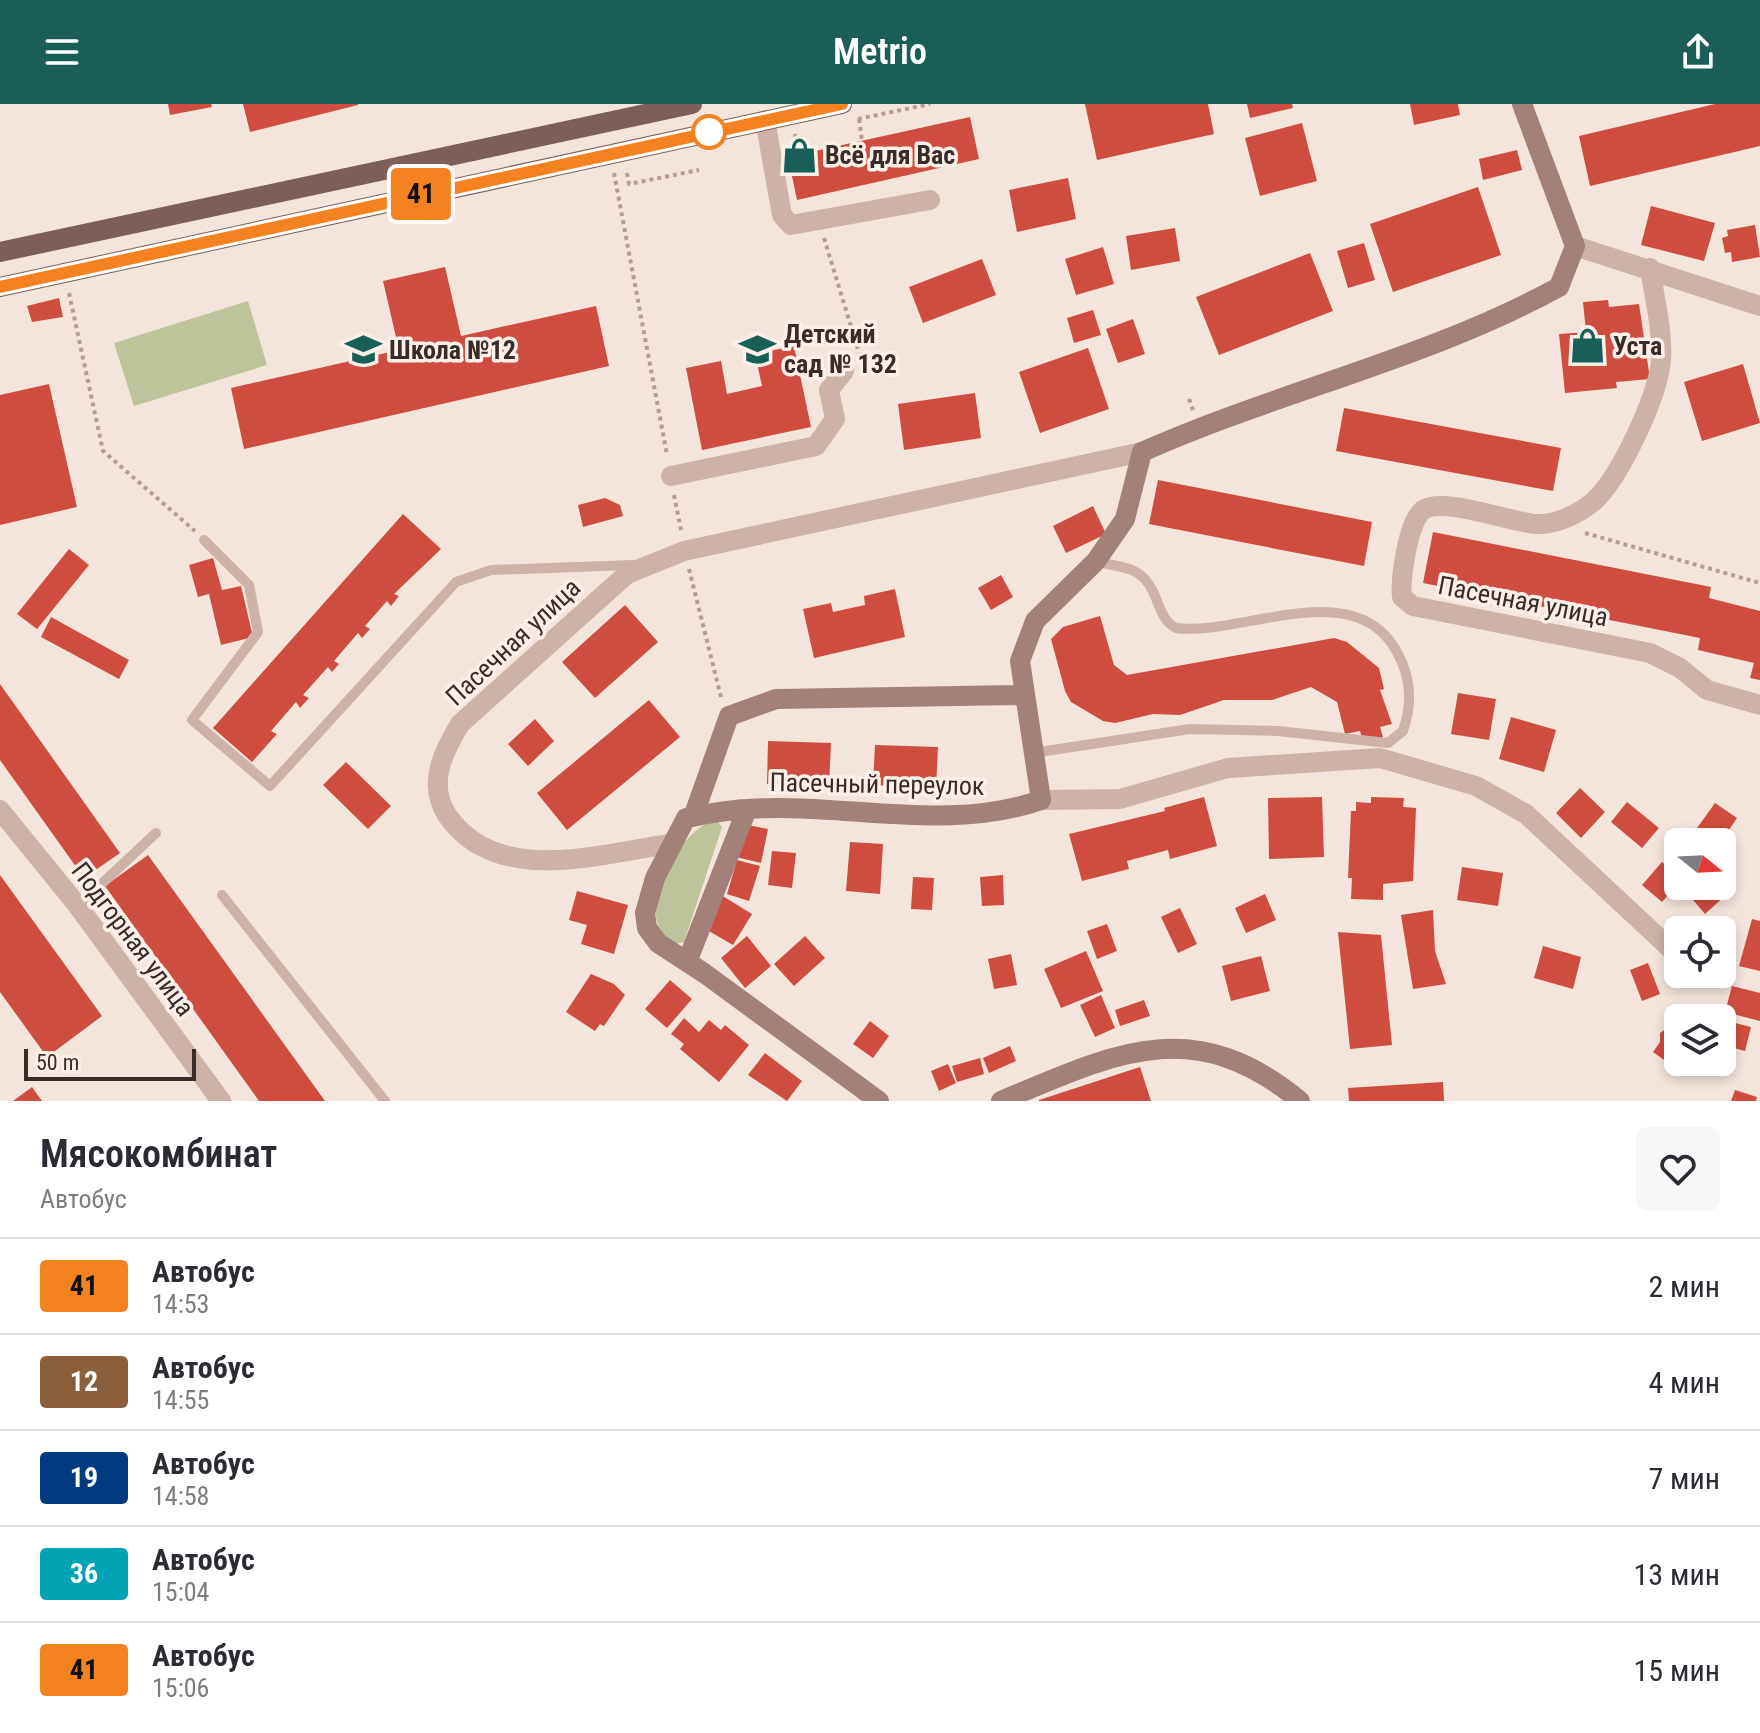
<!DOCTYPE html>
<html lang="ru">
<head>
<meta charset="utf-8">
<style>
	:root { --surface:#fff; --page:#f7f7f7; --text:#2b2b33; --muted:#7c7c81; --line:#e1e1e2; --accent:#1a5e58 }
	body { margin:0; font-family:"Roboto Condensed",sans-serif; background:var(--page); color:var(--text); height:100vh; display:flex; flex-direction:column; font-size:30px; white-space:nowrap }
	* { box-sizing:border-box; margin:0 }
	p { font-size:26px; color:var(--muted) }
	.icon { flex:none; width:44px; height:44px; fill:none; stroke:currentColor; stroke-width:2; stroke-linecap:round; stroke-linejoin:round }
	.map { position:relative; height:997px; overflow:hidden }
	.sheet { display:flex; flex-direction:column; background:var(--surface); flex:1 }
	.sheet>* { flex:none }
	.badge { padding:0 16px; border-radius:6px; font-size:28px; line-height:52px }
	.needle { width:52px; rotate:108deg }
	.buttons { position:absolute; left:1664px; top:724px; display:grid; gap:16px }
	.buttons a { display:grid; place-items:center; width:72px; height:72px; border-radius:12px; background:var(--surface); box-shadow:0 4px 12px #0003; font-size:40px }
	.scale { position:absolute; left:24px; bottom:20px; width:172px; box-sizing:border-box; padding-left:8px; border:4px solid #392b28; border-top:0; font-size:22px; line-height:28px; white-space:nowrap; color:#392b28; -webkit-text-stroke:6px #fbf0e9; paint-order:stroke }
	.map>.badge { position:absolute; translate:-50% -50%; box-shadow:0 0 0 4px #fff }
	.round { display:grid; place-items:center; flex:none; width:84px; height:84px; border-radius:12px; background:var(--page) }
	.head { display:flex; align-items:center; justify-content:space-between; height:136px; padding:0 40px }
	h1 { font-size:38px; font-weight:600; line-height:60px }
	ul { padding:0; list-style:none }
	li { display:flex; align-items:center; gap:24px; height:96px; padding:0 40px; border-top:2px solid var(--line) }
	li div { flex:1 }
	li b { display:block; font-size:30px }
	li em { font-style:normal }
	li .badge { min-width:88px; font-weight:700; text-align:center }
	header { display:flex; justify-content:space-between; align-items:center; height:104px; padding:0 40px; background:var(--accent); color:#fff; font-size:36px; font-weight:600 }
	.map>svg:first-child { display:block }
	.green { fill:#bdc49b }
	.building { fill:#cf4d3f }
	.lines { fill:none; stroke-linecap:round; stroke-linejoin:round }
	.path { stroke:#b99c91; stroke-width:4; stroke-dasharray:4 4; stroke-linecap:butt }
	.lane { stroke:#cdb3a7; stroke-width:10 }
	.street { stroke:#cdb3a7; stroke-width:20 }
	.secondary { stroke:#a18178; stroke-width:20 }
	.primary { stroke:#7c5f58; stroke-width:20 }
	.line-casing { stroke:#fff; stroke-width:18 }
	.line { stroke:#f58220; stroke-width:12 }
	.stop-dot { fill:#fff; stroke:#f58220; stroke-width:4 }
	.labels { text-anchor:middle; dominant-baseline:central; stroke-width:7; stroke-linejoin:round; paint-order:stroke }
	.poi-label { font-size:26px; font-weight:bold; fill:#392b28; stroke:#fbf0e9; text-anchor:start }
	.street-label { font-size:26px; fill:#392b28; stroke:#fbf0e9 }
</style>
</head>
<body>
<header><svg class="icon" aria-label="menu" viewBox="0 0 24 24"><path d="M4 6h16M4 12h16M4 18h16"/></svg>Metrio<svg class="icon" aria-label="share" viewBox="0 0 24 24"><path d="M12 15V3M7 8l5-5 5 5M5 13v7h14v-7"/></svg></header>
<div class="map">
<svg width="1760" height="997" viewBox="0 0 1760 997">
	<rect width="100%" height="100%" fill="#f4e5dc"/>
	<!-- green -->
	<path class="green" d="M248,197L267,261L134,302L114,239Z
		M717,716L722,723L684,838C667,845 654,821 656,806C660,775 684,722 717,716Z"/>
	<!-- building -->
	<path class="building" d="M168,0H211L212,3L170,11Z
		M243,0H358V1L250,28Z
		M1085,0H1208L1214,30L1097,56Z
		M1247,0H1292L1293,4L1250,14Z
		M1410,0H1458L1460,11L1414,21Z
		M1715,0H1760V42L1590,82L1579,32Z
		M970,13L979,55L797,96L788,53Z
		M1302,19L1317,77L1260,92L1245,34Z
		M1517,46L1522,66L1483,76L1479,55Z
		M1068,74L1076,115L1017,128L1009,86Z
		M1478,83L1501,151L1393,188L1370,120Z
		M1651,102L1715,119L1704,157L1641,141Z
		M1755,121L1760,153L1732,158L1731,148L1725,149L1722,134L1728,132L1727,126Z
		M1175,124L1180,157L1131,166L1126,132Z
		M1364,139L1375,176L1348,184L1337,147Z
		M1103,143L1114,180L1076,191L1065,155Z
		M1310,149L1333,207L1219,251L1196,193Z
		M982,155L996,191L923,219L909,183Z
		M445,163L461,232L596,202L609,262L244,345L231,284L399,246L383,177Z
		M59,194L63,213L32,218L27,202Z
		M1608,196L1609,203L1639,200L1650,275L1616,278L1617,284L1565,289L1559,230L1586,228L1583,198Z
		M1093,206L1101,231L1074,239L1067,214Z
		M1133,215L1145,250L1118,259L1106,225Z
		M794,242L811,323L702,346L686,264L721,257L727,290L762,282L755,250Z
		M1088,244L1109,305L1040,329L1019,268Z
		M1743,260L1760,319L1702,337L1684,278Z
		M49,280L77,403L0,421V291Z
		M975,289L981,334L904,346L898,300Z
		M1344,304L1561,344L1553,387L1336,347Z
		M1158,376L1372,418L1364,462L1149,420Z
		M605,394L620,401L623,412L583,423L578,401Z
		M1093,402L1106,430L1066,449L1053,422Z
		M403,410L441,445L394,490L399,492L391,502L387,497L365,522L370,525L362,534L358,529L334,557L339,560L332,568L328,563L303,591L309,594L300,604L296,598L271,627L277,630L252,658L213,624Z
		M1433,428L1711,483L1709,494L1760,507V576L1750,574L1754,559L1698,546L1700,534L1423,479Z
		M69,445L89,461L37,525L17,510Z
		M213,454L222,486L241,482L253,533L221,541L209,490L198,493L189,461Z
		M1001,471L1013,493L991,506L978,484Z
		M895,485L905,533L814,554L803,505L831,499L833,508L865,501L864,492Z
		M625,501L658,538L595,594L562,558Z
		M1100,512L1114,561L1127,571L1334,534L1347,538L1379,564L1384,585L1380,586L1392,620L1380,623L1383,633L1364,641L1360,627L1345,630L1337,598L1311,583L1272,596H1224L1180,611L1153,610L1115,619L1103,617L1071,598L1065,587L1051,535L1063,523Z
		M51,513L129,556L119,575L41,533Z
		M0,580L120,749L84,774L0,656Z
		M1458,589L1496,595L1489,636L1451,630Z
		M649,596L680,633L567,726L537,689Z
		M1511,613L1556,626L1544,668L1499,655Z
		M535,615L554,637L528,662L508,640Z
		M768,637L831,639L829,682L767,680Z
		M875,641L938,643L936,684L873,681Z
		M346,658L391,702L368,725L323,681Z
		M1580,684L1605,708L1581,734L1556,709Z
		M1204,693L1217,742L1170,755L1168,746L1127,757L1129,765L1082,777L1069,730L1165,707L1164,704Z
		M1322,693L1324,753L1269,755L1268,694Z
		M1371,693L1404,694L1403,703L1416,704L1413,777L1383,780V796L1351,795L1352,774H1348L1351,707H1356V698L1371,699Z
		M1627,698L1659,724L1642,744L1611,718Z
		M1715,699L1737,714L1721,738H1703L1692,731Z
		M743,720L768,725L761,759L736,753Z
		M850,738L883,740L880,790L846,787Z
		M772,747L796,749L792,784L768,781Z
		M148,751L325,997H259L105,782Z
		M737,756L760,762L749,797L727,790Z
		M1662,758L1678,772V780L1662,798L1642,781Z
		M1462,763L1503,769L1498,802L1457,796Z
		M1722,767L1736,782L1705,810L1688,790L1697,782H1722Z
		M0,771L102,912L47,953L0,888Z
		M1003,771L1004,801L982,802L980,773Z
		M913,773L934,774L932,806L911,805Z
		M577,787L628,801L614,850L581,840L587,821L569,816Z
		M1265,790L1276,816L1246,829L1235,804Z
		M721,791L752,810L733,841L702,823Z
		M1180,804L1197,840L1178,849L1161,813Z
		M1433,806L1435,847L1446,880L1413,885L1401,811Z
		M1752,815L1760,817V867L1739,862Z
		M1107,820L1117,847L1097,855L1087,827Z
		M1338,828L1381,831L1392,941L1350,945Z
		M747,832L771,862L745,884L721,854Z
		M805,832L825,854L794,882L774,860Z
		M1543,842L1581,853L1573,885L1534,874Z
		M1086,847L1103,887L1061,904L1044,865Z
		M1011,850L1017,881L994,885L988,855Z
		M1261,852L1270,887L1231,897L1222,862Z
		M1648,859L1660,890L1642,897L1630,866Z
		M591,870L614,880L625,891L604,922L600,920L595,927L566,908Z
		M670,876L692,895L667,924L645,905Z
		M1732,882L1760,889V917L1725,908Z
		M1101,891L1115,924L1095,933L1080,901Z
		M1144,896L1150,912L1120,922L1115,906Z
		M684,914L699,928L709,916L721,926L725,921L749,941L719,978L680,945L684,940L671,930Z
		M1723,916L1751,923L1745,947L1722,941Z
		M870,917L889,932L873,954L853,940Z
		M1672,921L1678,926V958H1695L1685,971L1653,948L1660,938V929Z
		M1010,942L1016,957L989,969L983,954Z
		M765,949L802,977L787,997L748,971Z
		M980,954L984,970L957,978L952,962Z
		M948,960L956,979L939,987L931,967Z
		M1140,963L1151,997H1039V996Z
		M1443,978L1444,997H1349L1348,984Z
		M32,983L42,997H13Z
		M1735,986L1757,993L1756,997H1731Z"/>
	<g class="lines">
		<!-- path -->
		<path class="path" d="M858,15L930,0
			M859,15L862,37
			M795,30L799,51
			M614,69L667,351
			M627,69L629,80L699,66
			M824,134L860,252
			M69,189L103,347L195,427
			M1189,295L1193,306
			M674,391L681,426
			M1585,429L1760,479
			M689,465L721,593"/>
		<!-- lane -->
		<path class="lane" d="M204,436L249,481L258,528L192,616L270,682L456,478L491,466L632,461
			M1033,649L1190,625L1278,627L1388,639L1403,627C1412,601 1411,574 1398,550C1357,468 1240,533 1176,524C1154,513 1161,481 1134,467C1124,462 1108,461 1096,457
			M222,791L385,997
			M78,802L156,729"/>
		<!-- street -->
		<path class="street" d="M765,16L782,111L791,121L930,96
			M1575,142L1760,202
			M1650,164C1654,193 1663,226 1661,256C1658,292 1620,374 1593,398C1578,410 1556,421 1537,420C1512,419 1443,392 1423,406C1408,417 1400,475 1402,493L1413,502L1650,549L1680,564L1707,586L1760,601
			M671,372L816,342L835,315L829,286L844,267
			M1041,696L1120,695L1228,664L1380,654L1476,682L1526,710L1674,848
			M0,706L78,802L221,997
			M670,740C598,750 496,783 447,711C427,680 443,648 460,620L627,470L684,447L1142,348"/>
		<!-- secondary -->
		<path class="secondary" d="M693,713L729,612L776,595L1025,591
			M687,858L747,705
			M879,997L704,869L658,839L647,824L645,809L655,774L686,714C706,710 726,706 747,705C844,698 947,729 1041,696L1020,557L1035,517L1096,457L1125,415L1142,348C1279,287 1427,255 1559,183L1575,142L1522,0
			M1001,997C1113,950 1193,908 1300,997"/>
		<!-- primary -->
		<path class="primary" d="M0,148L692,0
			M0,183L842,0"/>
	</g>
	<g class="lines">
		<defs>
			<path id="line" d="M0,183L842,0"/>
		</defs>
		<!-- line casing -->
		<use href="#line" class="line-casing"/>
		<!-- line -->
		<use href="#line" class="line"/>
	</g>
	<!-- icons -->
	<defs>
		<symbol id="shop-bare" viewBox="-9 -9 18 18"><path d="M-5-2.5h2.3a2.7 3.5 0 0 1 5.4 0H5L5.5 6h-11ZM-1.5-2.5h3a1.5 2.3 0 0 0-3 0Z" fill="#1a5e58" stroke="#fbf0e9" stroke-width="2.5" paint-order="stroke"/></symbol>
		<symbol id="school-bare" viewBox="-9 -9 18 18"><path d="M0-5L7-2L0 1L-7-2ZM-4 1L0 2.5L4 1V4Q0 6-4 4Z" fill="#1a5e58" stroke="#fbf0e9" stroke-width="2.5" paint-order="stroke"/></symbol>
	</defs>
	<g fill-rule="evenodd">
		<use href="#shop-bare" x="774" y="26" width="51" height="51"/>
		<use href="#shop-bare" x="1562" y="216" width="51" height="51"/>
		<use href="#school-bare" x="732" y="220" width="51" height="51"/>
		<use href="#school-bare" x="338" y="220" width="51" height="51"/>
	</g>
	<!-- markers -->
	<circle class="stop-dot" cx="709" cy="28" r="16"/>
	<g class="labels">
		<!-- poi labels -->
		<g class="poi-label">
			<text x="825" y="51">Всё для Вас</text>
			<text x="784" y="230">Детский<tspan x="784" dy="30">сад № 132</tspan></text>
			<text x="1613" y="242">Уста</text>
			<text x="389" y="246">Школа №12</text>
		</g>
		<!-- street labels -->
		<g class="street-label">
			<text transform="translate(1523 497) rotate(11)">Пасечная улица</text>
			<text transform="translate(513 538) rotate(-43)">Пасечная улица</text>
			<text transform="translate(877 680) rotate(1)">Пасечный переулок</text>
			<text transform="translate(133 835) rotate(53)">Подгорная улица</text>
		</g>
	</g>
</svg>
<div class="buttons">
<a><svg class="needle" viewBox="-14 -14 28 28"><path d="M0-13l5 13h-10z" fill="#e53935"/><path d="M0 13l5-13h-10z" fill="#7c7c81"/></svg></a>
<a><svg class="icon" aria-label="locate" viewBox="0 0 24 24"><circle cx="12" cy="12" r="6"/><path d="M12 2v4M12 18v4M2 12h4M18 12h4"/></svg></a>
<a><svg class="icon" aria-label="layers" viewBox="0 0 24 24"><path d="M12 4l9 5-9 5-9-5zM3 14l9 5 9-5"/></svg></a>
</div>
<div class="scale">50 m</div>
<b class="badge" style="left:421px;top:90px;background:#f58220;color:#111">41</b>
</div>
<section class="sheet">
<div class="head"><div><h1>Мясокомбинат</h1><p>Автобус</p></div><a class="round"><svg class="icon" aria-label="heart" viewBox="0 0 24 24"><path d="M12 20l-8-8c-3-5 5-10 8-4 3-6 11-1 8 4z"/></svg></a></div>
<ul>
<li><span class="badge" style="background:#f58220;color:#111">41</span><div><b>Автобус</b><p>14:53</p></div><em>2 мин</em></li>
<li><span class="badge" style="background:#8b5e3c;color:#fff">12</span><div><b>Автобус</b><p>14:55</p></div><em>4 мин</em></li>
<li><span class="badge" style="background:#003b80;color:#fff">19</span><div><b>Автобус</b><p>14:58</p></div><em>7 мин</em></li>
<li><span class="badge" style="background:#00a3b4;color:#fff">36</span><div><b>Автобус</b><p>15:04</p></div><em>13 мин</em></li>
<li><span class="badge" style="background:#f58220;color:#111">41</span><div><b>Автобус</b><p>15:06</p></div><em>15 мин</em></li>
</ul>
</section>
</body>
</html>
